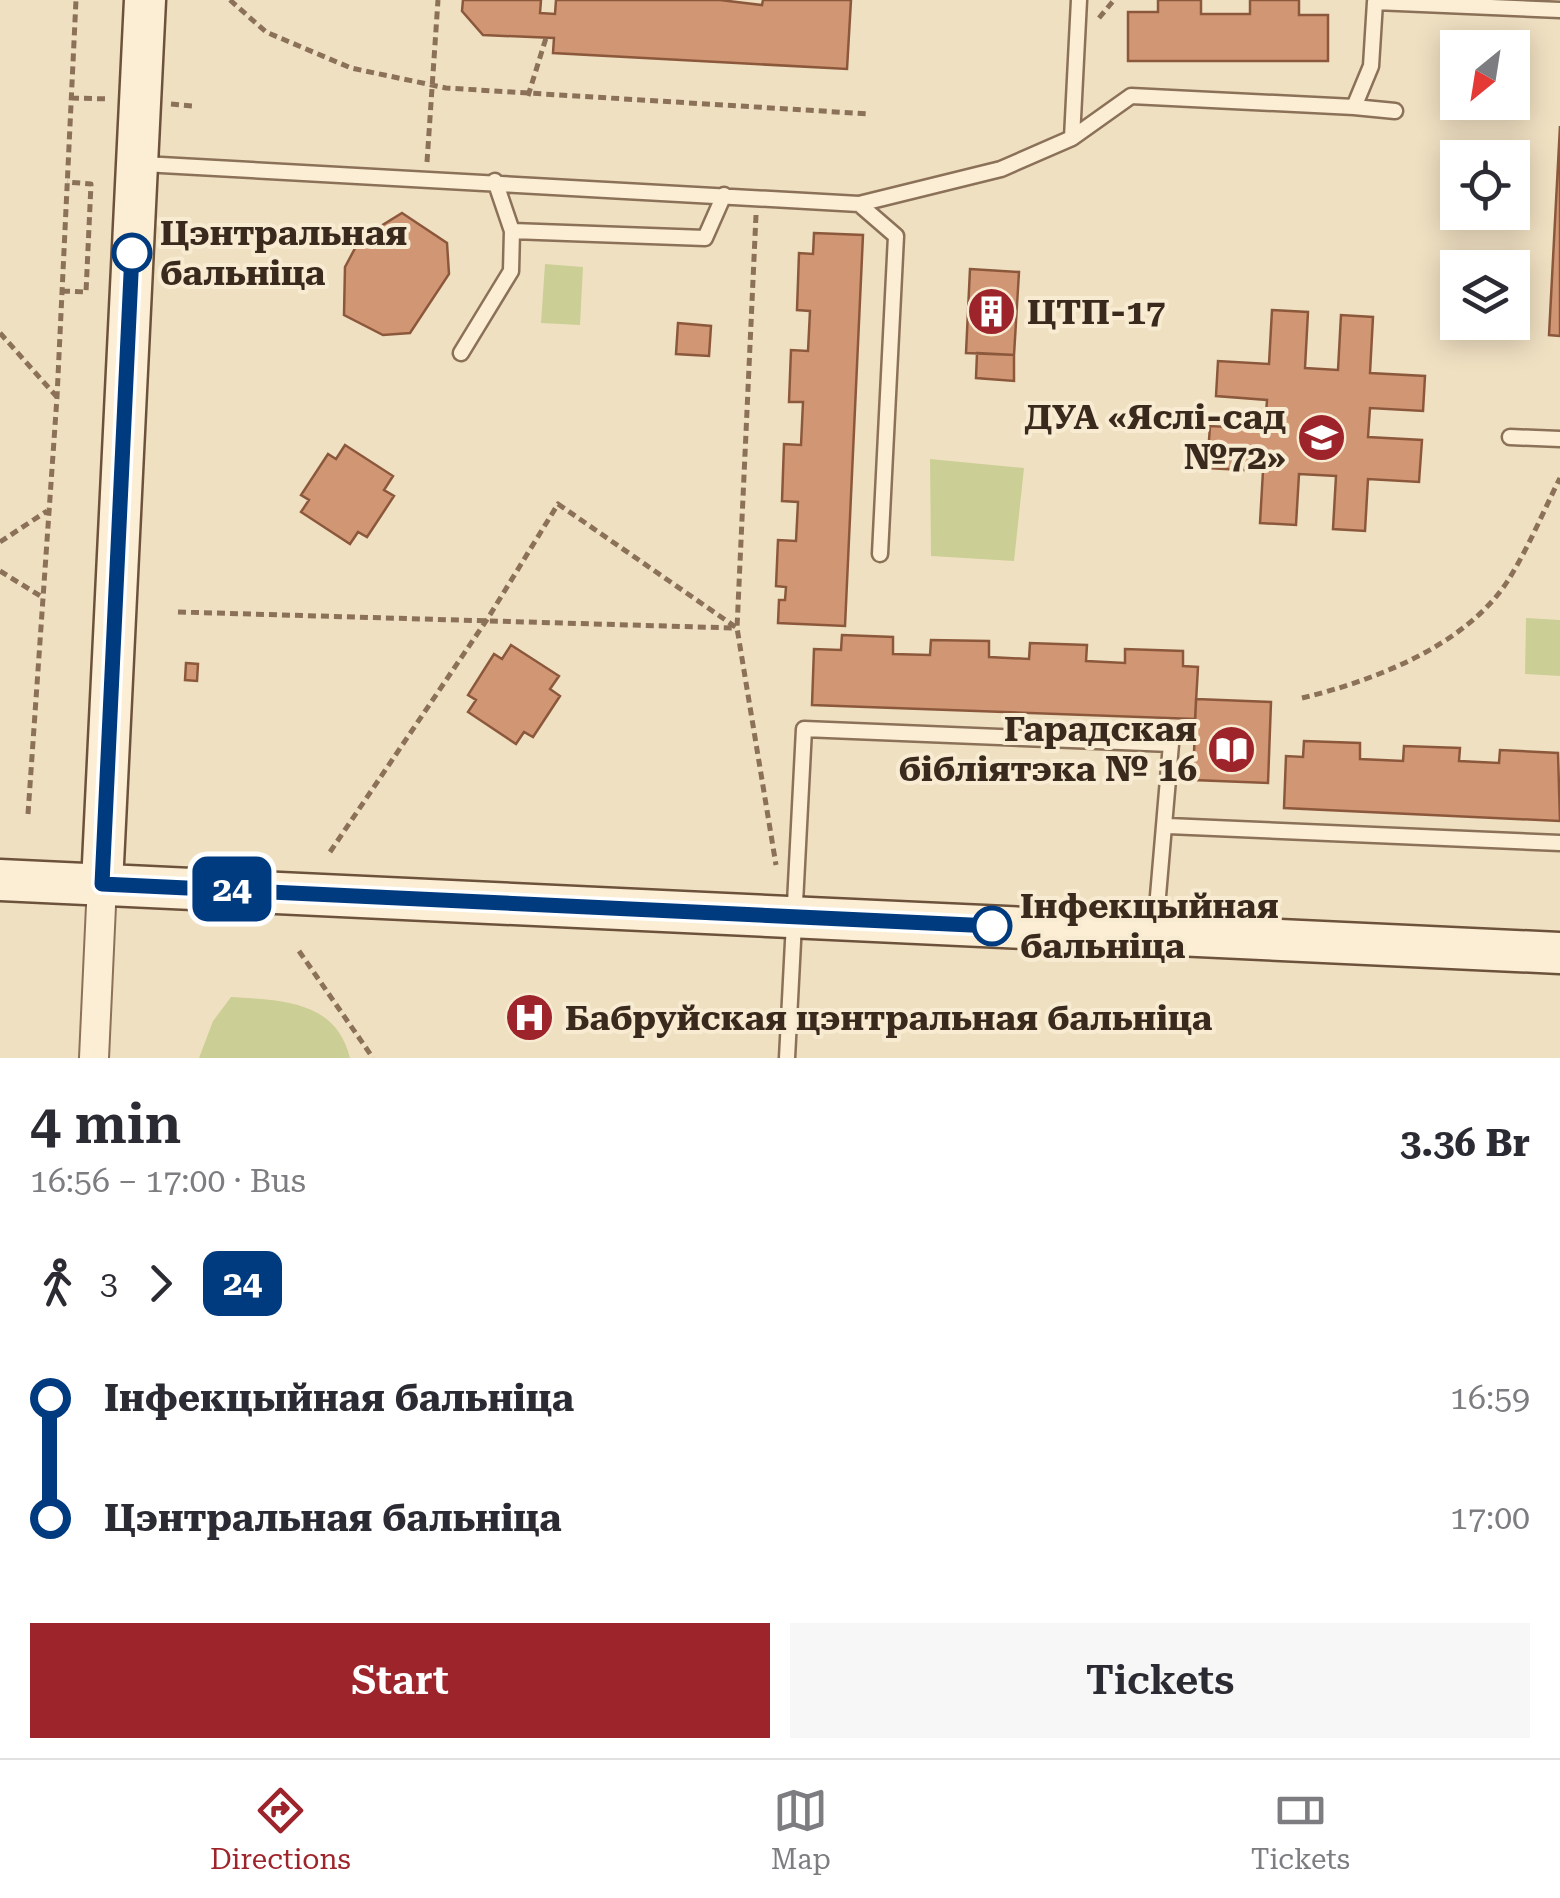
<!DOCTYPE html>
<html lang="en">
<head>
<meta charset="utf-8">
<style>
	:root { --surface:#fff; --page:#f7f7f7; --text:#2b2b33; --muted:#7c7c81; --line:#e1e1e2; --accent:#9e242b }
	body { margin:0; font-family:"Roboto Serif",serif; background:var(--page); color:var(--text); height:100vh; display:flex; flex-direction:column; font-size:38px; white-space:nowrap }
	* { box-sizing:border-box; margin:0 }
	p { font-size:32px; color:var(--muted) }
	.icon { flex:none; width:55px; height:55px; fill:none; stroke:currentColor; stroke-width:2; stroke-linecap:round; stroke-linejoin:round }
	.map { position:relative; height:1058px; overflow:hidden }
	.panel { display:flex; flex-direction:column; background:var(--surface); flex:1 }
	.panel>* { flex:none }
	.badge { padding:0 20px; border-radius:15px; font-size:35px; line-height:65px }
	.needle { width:65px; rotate:210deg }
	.fabs { position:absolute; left:1440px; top:30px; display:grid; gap:20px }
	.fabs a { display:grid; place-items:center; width:90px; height:90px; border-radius:0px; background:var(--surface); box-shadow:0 5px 25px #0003; font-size:50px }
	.map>.badge { position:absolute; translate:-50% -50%; box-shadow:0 0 0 5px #fff }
	.legs { display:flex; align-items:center; gap:15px; height:110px; padding:0 30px; font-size:32px }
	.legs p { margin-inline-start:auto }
	.overview { display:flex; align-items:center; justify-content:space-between; height:170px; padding:0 30px }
	h1 { font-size:55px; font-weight:600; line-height:75px }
	.cta { display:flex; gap:20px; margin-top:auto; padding:20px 30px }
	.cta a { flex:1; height:115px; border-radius:0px; background:var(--accent); color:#fff; font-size:40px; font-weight:600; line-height:115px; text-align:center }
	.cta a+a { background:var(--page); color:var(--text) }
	ul { padding:0 30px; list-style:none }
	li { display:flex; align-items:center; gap:35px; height:120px; font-size:38px }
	li i { display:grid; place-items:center; width:15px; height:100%; margin:0 12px; background:currentColor }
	li i::after { content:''; width:25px; height:25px; margin:-12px; border:8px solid; border-radius:50%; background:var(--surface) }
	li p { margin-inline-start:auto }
	li:first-child i { background:linear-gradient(#0000 50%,currentColor 0) }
	li:last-child i { background:linear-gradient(currentColor 50%,#0000 0) }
	.menu { display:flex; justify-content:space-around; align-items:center; height:140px; border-top:2px solid var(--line); background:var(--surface); font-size:28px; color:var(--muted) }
	.menu a { display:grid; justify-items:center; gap:5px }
	.menu .on { color:var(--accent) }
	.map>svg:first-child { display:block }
	.green { fill:#cbcf95 }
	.building { fill:#d19775; stroke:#8c583c; stroke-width:2.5 }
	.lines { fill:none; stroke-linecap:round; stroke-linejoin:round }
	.service-casing { stroke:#8b7158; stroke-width:19 }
	.minor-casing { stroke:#8b7158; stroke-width:32 }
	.secondary-casing { stroke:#6d523b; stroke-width:45 }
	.path { stroke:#8b7158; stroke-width:5; stroke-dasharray:8 5; stroke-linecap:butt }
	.service { stroke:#fbeed5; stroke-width:14 }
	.minor { stroke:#fbeed5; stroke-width:28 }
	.secondary { stroke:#fbeed5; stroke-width:40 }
	.line-1-casing { stroke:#fff; stroke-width:22 }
	.line-1 { stroke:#003b80; stroke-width:15 }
	.stop-1-dot { fill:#fff; stroke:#003b80; stroke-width:5 }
	.labels { text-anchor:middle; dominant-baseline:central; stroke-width:8; stroke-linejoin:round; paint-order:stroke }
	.stop-label { font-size:35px; font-weight:bold; fill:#3a2a1d; stroke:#f7ebd2; text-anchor:start }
	.poi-label { font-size:35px; font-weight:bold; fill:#3a2a1d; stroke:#f7ebd2; text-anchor:start }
</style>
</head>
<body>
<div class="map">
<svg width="1560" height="1058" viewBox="0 0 1560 1058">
	<rect width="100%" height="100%" fill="#f0e0c2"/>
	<!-- green -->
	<path class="green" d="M545,264L583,267L580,325L541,323Z
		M930,459L1024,468L1014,561L931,556Z
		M1526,618L1560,620V676L1525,674Z
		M231,997C281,1000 336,1000 350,1058H199L213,1021Z"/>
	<!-- building -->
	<path class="building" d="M463,0H541L540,13L555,14L556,0H720L762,5L763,0H851L847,69L553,53L554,38L483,35L462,11Z
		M1158,0H1201V14H1250V0H1299V15H1328V61H1128V12H1158Z
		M1560,126V336L1549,335Z
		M402,213L447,243L449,274L410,333L383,335L344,315L345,267L360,239Z
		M814,233L863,235L845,626L778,623L779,600H785L786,587L776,586L778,540L796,541L798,502L782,501L784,444L801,445L803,402H789L791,350L808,351L810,311L797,310L799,253L813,254Z
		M970,269L1019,272L1014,355L966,353Z
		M1272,310L1308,312L1305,368L1338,370L1341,315L1373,317L1370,373L1425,376L1423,411L1370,408L1368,437L1422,440L1419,482L1368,479L1365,531L1333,529L1336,476L1299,474L1296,525L1260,523L1263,471L1207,468L1210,426L1265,429L1267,400L1216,396L1218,361L1269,364Z
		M678,323L711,326L709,356L676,354Z
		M977,353L1014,355V381L976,378Z
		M345,445L393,476L384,490L394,496L367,537L358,532L350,544L301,512L309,500L301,495L328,454L336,459Z
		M842,635L893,637V654L930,655L931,640L989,641V657L1029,659L1030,643L1087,645L1086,661L1125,663V649L1183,651V666L1198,667L1195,719L812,705L814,649L841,650Z
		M511,645L559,676L550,689L560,696L533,737L524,732L516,744L468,712L476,700L468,695L494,654L502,659Z
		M186,663L198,664L197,681L185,680Z
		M1196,699L1271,702L1268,783L1193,780Z
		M1304,741L1360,743V759L1403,761L1404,746L1460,748L1459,761L1499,763L1500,750L1558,753L1560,821L1284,808L1286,756L1303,757Z"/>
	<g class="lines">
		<defs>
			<path id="service" d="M1354,107L1395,111
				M1072,138L1131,96L1354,107L1371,66L1375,2L1560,10
				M143,164L859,204L896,236L880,554
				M495,181L512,231L705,238L724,195
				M859,204L1001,169L1072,138L1079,0
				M461,353L511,271L512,231
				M1510,437L1560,439
				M1168,826L1560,843
				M787,1058L804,729L1171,744L1155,931"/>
			<path id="minor" d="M94,1058L102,884"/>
			<path id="secondary" d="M0,880L1560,953
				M102,884L145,0"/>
		</defs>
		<!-- service casing -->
		<use href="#service" class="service-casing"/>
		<!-- minor casing -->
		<use href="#minor" class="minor-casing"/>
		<!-- secondary casing -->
		<use href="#secondary" class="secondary-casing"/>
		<!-- path -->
		<path class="path" d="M230,0L266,32L351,68L446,88L870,114
			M1099,18L1114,0
			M528,96L546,38
			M71,98L110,99
			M171,104L193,106
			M427,162L438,0
			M756,215L737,628L776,865
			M62,291L86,292L91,184L67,182
			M0,333L57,397
			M0,542L47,511
			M0,571L42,597
			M178,612L734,628
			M1302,698C1373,681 1465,646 1507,582C1528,549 1543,512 1560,478
			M28,814L57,397L76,0
			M330,852L488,618L558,504L737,628
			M299,951L373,1058"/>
		<!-- service -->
		<use href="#service" class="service"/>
		<!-- minor -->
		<use href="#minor" class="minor"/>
		<!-- secondary -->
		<use href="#secondary" class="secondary"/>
	</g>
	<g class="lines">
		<defs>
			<path id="line-1" d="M132,253L102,884L992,926"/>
		</defs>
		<!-- line-1 casing -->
		<use href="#line-1" class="line-1-casing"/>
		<!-- line-1 -->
		<use href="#line-1" class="line-1"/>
	</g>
	<!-- icons -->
	<defs>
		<symbol id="building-disc" viewBox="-11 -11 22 22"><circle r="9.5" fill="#9e242b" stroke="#f7ebd2"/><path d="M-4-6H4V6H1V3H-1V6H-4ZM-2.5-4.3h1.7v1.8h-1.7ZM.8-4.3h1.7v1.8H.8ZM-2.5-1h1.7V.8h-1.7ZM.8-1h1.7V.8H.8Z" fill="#fff"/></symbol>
		<symbol id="school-disc" viewBox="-11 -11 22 22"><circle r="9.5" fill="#9e242b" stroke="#f7ebd2"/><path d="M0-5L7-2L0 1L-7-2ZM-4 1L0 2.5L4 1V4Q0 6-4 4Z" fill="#fff"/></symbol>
		<symbol id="library-disc" viewBox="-11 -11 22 22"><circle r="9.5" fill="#9e242b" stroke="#f7ebd2"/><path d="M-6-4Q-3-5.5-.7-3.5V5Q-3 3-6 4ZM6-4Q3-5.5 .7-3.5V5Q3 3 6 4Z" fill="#fff"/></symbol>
		<symbol id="hospital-disc" viewBox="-11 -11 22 22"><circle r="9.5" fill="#9e242b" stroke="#f7ebd2"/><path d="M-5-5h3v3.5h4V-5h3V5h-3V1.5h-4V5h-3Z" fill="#fff"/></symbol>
	</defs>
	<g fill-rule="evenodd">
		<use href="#building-disc" x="964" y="284" width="55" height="55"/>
		<use href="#school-disc" x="1294" y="410" width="55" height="55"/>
		<use href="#library-disc" x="1204" y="722" width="55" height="55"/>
		<use href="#hospital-disc" x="502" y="990" width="55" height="55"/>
	</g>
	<!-- markers -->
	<g class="stop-1-dot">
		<circle cx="132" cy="253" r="18"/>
		<circle cx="992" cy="926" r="18"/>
	</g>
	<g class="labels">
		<!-- stop labels -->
		<g class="stop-label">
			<text x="160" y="233">Цэнтральная<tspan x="160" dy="40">бальніца</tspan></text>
			<text x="1020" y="906">Інфекцыйная<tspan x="1020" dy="40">бальніца</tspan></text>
		</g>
		<!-- poi labels -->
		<g class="poi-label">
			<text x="1027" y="312">ЦТП-17</text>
			<text x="1286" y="417" text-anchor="end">ДУА «Яслі-сад<tspan x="1286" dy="40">№72»</tspan></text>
			<text x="1197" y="729" text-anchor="end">Гарадская<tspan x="1197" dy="40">бібліятэка № 16</tspan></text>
			<text x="565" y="1018">Бабруйская цэнтральная бальніца</text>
		</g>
	</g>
</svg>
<div class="fabs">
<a><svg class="needle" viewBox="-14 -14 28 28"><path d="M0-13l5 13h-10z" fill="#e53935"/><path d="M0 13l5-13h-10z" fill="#7c7c81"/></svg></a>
<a><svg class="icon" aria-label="locate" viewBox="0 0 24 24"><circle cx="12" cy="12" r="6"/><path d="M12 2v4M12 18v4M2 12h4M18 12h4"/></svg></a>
<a><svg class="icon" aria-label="layers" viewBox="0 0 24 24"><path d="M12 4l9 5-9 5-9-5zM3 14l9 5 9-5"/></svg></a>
</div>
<b class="badge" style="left:232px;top:889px;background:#003b80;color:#fff">24</b>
</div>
<section class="panel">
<div class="overview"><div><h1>4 min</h1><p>16:56 – 17:00 · Bus</p></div><b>3.36 Br</b></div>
<div class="legs"><svg class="icon" aria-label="walk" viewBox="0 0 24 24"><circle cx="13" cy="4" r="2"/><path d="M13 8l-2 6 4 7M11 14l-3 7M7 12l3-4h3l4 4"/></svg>3<svg class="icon" aria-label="forward" viewBox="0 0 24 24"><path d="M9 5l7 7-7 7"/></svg><b class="badge" style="background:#003b80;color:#fff">24</b></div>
<ul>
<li><i style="color:#003b80"></i><b>Інфекцыйная бальніца</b><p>16:59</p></li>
<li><i style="color:#003b80"></i><b>Цэнтральная бальніца</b><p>17:00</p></li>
</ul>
<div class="cta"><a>Start</a><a>Tickets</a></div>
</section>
<nav class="menu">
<a class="on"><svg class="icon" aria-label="directions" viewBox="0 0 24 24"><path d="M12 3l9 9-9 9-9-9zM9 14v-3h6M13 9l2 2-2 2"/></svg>Directions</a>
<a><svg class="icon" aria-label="map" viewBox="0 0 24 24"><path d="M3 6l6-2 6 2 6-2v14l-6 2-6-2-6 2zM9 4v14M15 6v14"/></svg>Map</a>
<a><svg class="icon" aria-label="tickets" viewBox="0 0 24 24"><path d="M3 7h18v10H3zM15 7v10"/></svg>Tickets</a>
</nav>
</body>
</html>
